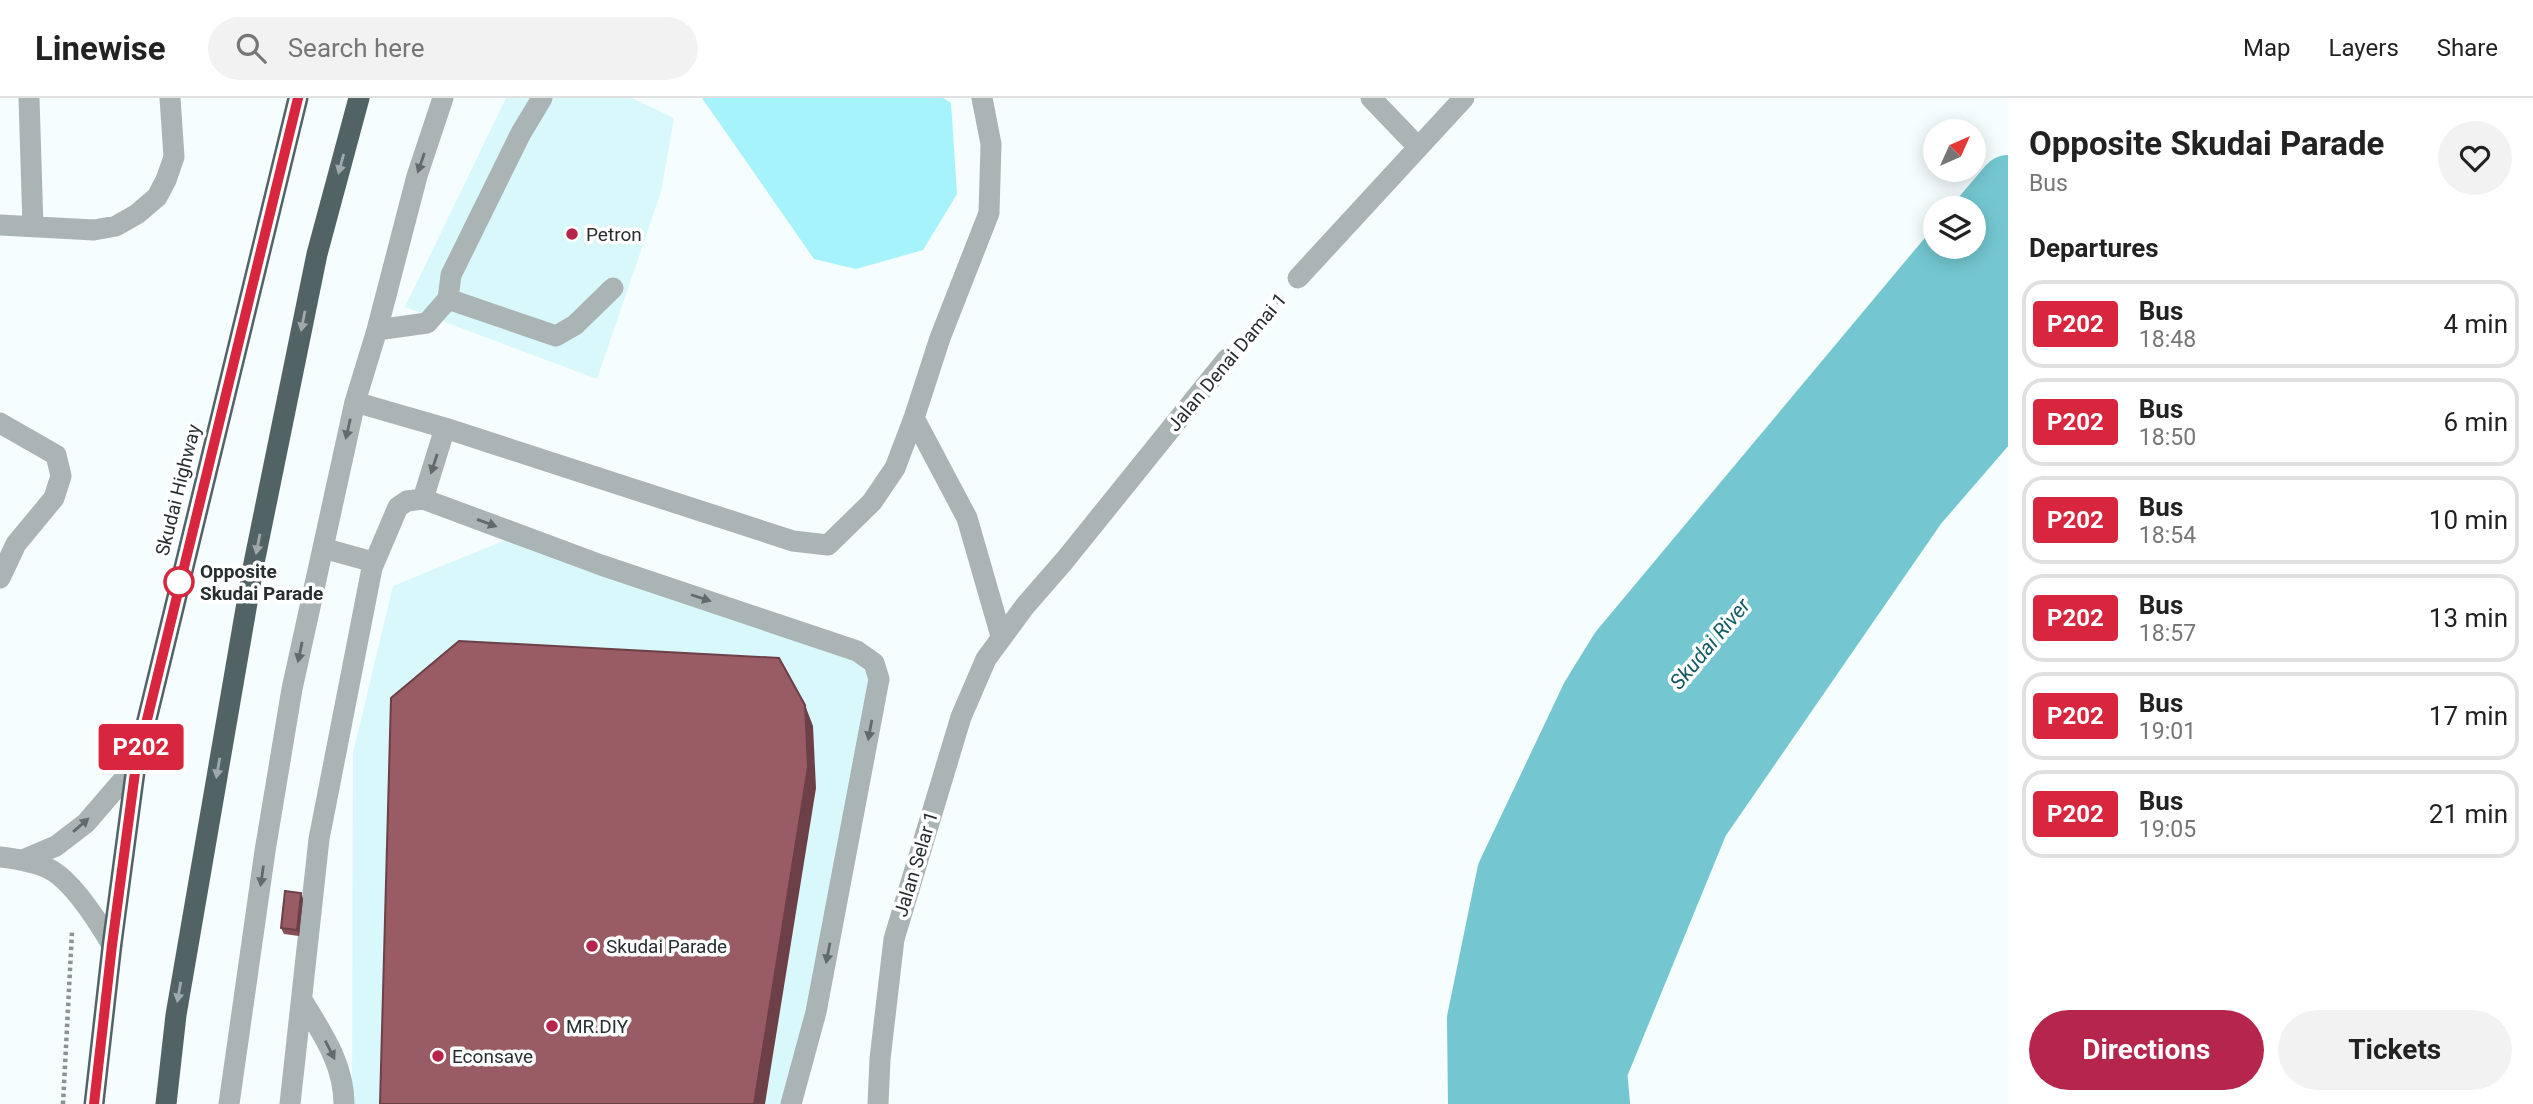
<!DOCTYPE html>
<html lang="en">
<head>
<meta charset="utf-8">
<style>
	:root { --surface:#fff; --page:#f2f2f2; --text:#222; --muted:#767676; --line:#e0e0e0; --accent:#b6254b }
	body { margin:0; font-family:Roboto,sans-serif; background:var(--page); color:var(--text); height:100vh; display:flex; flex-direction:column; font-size:26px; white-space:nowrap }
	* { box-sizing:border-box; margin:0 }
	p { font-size:23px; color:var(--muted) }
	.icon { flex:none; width:38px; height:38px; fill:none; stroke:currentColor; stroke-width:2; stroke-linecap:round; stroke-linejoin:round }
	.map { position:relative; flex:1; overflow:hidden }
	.panel { display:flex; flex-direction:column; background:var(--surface); width:525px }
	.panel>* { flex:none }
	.badge { padding:0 14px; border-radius:5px; font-size:24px; line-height:46px }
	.needle { width:46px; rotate:45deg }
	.buttons { position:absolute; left:1923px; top:21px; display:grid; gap:14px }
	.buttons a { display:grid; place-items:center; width:63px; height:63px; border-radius:50%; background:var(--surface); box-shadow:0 4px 18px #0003; font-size:35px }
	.map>.badge { position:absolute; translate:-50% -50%; box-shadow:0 0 0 4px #fff }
	h2 { padding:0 21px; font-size:26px; line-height:63px }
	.round { display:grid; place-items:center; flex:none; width:74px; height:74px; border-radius:37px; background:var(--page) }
	.summary { display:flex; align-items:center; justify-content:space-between; height:119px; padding:0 21px }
	h1 { font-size:33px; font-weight:700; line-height:52px }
	.action { display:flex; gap:14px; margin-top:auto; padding:14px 21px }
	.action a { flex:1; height:80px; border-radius:42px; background:var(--accent); color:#fff; font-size:28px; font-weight:700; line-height:80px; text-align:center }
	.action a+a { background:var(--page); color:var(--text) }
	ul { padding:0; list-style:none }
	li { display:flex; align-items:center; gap:21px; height:88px; margin:0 14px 10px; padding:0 7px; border:4px solid var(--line); border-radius:21px }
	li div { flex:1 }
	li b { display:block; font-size:26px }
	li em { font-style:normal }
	li .badge { min-width:77px; font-weight:700; text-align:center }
	header { display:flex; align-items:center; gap:42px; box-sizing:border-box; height:98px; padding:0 35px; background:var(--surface); border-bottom:2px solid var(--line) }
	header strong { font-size:33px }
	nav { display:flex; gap:38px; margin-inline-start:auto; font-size:24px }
	.search { width:490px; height:63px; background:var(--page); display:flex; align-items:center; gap:18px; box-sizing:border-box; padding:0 24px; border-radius:38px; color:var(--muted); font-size:26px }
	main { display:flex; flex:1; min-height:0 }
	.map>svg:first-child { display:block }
	.built { fill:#d9f8fc }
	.green { fill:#a7f3fc }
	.water { fill:#74c7d1 }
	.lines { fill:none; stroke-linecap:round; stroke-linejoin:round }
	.river { stroke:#74c7d1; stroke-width:58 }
	.path { stroke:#8a9293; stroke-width:4.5; stroke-dasharray:3.5 3.5; stroke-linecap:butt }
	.minor { stroke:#abb4b5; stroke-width:21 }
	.highway { stroke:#516365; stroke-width:21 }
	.wall { fill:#844f56 }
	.shaded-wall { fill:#6c4046 }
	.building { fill:#9a5c64; stroke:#6c4046; stroke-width:2 }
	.oneway { fill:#626a6b }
	.oneway2 { fill:#9fa9aa }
	.line-casing { stroke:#fff; stroke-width:16 }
	.line { stroke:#d7263d; stroke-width:10 }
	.poi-dot { fill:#b6254b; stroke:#fff; stroke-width:2.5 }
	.stop-dot { fill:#fff; stroke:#d7263d; stroke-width:3.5 }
	.labels { text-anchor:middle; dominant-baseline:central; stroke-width:7; stroke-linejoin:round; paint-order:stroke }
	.poi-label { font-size:19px; fill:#262e2f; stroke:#fff; text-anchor:start }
	.street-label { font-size:19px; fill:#262e2f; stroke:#fff }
	.stop-label { font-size:19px; font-weight:bold; fill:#262e2f; stroke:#fff; text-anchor:start }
	.water-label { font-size:21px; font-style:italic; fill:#145b63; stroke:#fff }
</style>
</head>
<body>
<header>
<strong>Linewise</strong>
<div class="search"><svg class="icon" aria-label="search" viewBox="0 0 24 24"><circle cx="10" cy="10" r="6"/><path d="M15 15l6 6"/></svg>Search here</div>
<nav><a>Map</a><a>Layers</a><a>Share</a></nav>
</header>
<main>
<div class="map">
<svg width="2008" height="1006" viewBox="0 0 2008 1006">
	<rect width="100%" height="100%" fill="#f5fdfe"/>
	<!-- built -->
	<path class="built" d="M506,0H632L674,20L661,94L597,281L405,209Z
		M508,441L856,563L872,581L815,876L784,1006H352L353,655L393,488Z"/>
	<!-- green -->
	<path class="green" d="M702,0H943L951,5L957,96L923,152L856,171L814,161Z"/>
	<!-- water -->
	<path class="water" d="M2008,86V304L1918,408L1700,724L1598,973L1601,1006H1477L1476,921L1506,775L1590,598L1619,551L1955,149H1974V126Z"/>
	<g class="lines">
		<!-- river -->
		<path class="river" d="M1974,126L2008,86
			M1477,1006L1476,921L1506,775L1590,598L1619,551L1955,149
			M1601,1006L1598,973L1700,724L1918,408L2008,304"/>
		<!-- path -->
		<path class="path" d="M1244,242L1282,198
			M63,1006L72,834"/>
		<!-- minor -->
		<path class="minor" d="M29,0L33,129
			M542,0L521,35L451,177L448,201L556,238L575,227L613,190
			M982,0L991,46L989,115L940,240L914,320L967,420L1001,538
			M1371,0L1418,49
			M0,127L94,132L116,128L137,116L157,99L166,82L174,59L170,0
			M1298,180L1464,0
			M377,232L427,225L448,201
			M355,304L445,330L793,443L828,447L872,404L895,370L914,320
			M0,325L56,357L61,378L54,400L16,446L0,480
			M423,401L445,330
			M323,450L373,464
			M0,759C17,761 38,764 53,773C75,787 99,825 112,847
			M23,762L56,748L86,725L136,667
			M302,902C322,935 344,966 344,1006
			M229,1006L265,753L292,591L355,304L377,232L417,78L443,0
			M290,1006L319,741L372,470L398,409L407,403L423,401L601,467L857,553L874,565L879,581L816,914L791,1006
			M878,1006L880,961L894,841L961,619L986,561L1025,508L1065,462L1227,261"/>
		<!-- highway -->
		<path class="highway" d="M94,1006L112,847L136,667L298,0
			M166,1006L176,917L253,470L317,156L359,0"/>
	</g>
	<!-- wall -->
	<path class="wall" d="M301,795L303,801L299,838L284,836L281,830Z"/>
	<!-- shaded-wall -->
	<path class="shaded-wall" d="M805,607L813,628L816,690L765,1006H754Z
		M301,795L303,801L299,838L297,832Z"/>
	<!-- building -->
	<path class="building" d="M459,543L779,560L805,607L808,669L754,1006H380L391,600Z
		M285,793L301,795L297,832L281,830Z"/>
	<!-- one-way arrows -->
	<defs><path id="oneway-solid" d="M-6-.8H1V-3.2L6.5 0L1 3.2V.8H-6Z" transform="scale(1.75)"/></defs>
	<g class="oneway">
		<use href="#oneway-solid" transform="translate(421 65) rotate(109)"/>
		<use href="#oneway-solid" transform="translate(348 331) rotate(103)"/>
		<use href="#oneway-solid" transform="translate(434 366) rotate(108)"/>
		<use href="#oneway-solid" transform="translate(487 425) rotate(20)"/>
		<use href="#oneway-solid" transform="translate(701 500) rotate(18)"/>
		<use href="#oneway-solid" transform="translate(300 554) rotate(102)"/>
		<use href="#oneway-solid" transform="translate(870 632) rotate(100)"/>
		<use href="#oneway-solid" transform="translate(81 727) rotate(-41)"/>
		<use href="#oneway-solid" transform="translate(262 778) rotate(98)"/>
		<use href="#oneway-solid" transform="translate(828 855) rotate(101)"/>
		<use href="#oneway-solid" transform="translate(330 952) rotate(63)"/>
	</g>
	<g class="oneway2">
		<use href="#oneway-solid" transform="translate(341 66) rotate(105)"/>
		<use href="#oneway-solid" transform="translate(303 223) rotate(101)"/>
		<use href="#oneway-solid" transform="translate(258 446) rotate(101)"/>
		<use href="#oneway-solid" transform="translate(218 670) rotate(100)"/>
		<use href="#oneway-solid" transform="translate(179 894) rotate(100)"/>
	</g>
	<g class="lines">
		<defs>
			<path id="line" d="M94,1006L112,847L136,667L298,0"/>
		</defs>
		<!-- line casing -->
		<use href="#line" class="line-casing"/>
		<!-- line -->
		<use href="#line" class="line"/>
	</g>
	<!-- markers -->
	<g class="poi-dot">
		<circle cx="572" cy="136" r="7"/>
		<circle cx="592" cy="848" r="7"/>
		<circle cx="552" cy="928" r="7"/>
		<circle cx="438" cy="958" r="7"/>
	</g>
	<circle class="stop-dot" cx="179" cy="484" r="14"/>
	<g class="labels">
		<!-- poi labels -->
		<g class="poi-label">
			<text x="586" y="136">Petron</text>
			<text x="606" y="848">Skudai Parade</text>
			<text x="566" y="928">MR.DIY</text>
			<text x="452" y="958">Econsave</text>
		</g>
		<!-- street labels -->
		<g class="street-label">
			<text transform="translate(1227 264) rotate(-50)">Jalan Denai Damai 1</text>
			<text transform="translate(178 392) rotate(-76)">Skudai Highway</text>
			<text transform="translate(916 766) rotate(-73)">Jalan Selar 1</text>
		</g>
		<!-- stop labels -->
		<g class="stop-label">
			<text x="200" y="473">Opposite<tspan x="200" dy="22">Skudai Parade</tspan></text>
		</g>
		<!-- water labels -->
		<g class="water-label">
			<text transform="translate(1710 546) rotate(-50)">Skudai River</text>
		</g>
	</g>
</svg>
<div class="buttons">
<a><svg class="needle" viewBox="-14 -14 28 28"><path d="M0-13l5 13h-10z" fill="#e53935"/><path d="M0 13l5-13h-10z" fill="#767676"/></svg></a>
<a><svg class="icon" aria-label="layers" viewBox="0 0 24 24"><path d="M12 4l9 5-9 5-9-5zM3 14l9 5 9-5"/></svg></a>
</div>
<b class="badge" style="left:141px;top:649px;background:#d7263d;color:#fff">P202</b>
</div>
<section class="panel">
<div class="summary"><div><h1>Opposite Skudai Parade</h1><p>Bus</p></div><a class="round"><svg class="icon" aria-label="heart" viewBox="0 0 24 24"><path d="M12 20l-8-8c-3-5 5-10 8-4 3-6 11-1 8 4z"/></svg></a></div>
<h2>Departures</h2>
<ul>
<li><span class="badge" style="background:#d7263d;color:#fff">P202</span><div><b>Bus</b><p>18:48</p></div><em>4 min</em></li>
<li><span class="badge" style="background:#d7263d;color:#fff">P202</span><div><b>Bus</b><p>18:50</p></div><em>6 min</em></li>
<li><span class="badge" style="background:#d7263d;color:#fff">P202</span><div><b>Bus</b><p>18:54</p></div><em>10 min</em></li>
<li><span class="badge" style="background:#d7263d;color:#fff">P202</span><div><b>Bus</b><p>18:57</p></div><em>13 min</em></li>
<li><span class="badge" style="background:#d7263d;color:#fff">P202</span><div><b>Bus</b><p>19:01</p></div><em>17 min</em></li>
<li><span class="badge" style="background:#d7263d;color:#fff">P202</span><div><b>Bus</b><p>19:05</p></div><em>21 min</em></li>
</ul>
<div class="action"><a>Directions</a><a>Tickets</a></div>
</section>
</main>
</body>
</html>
